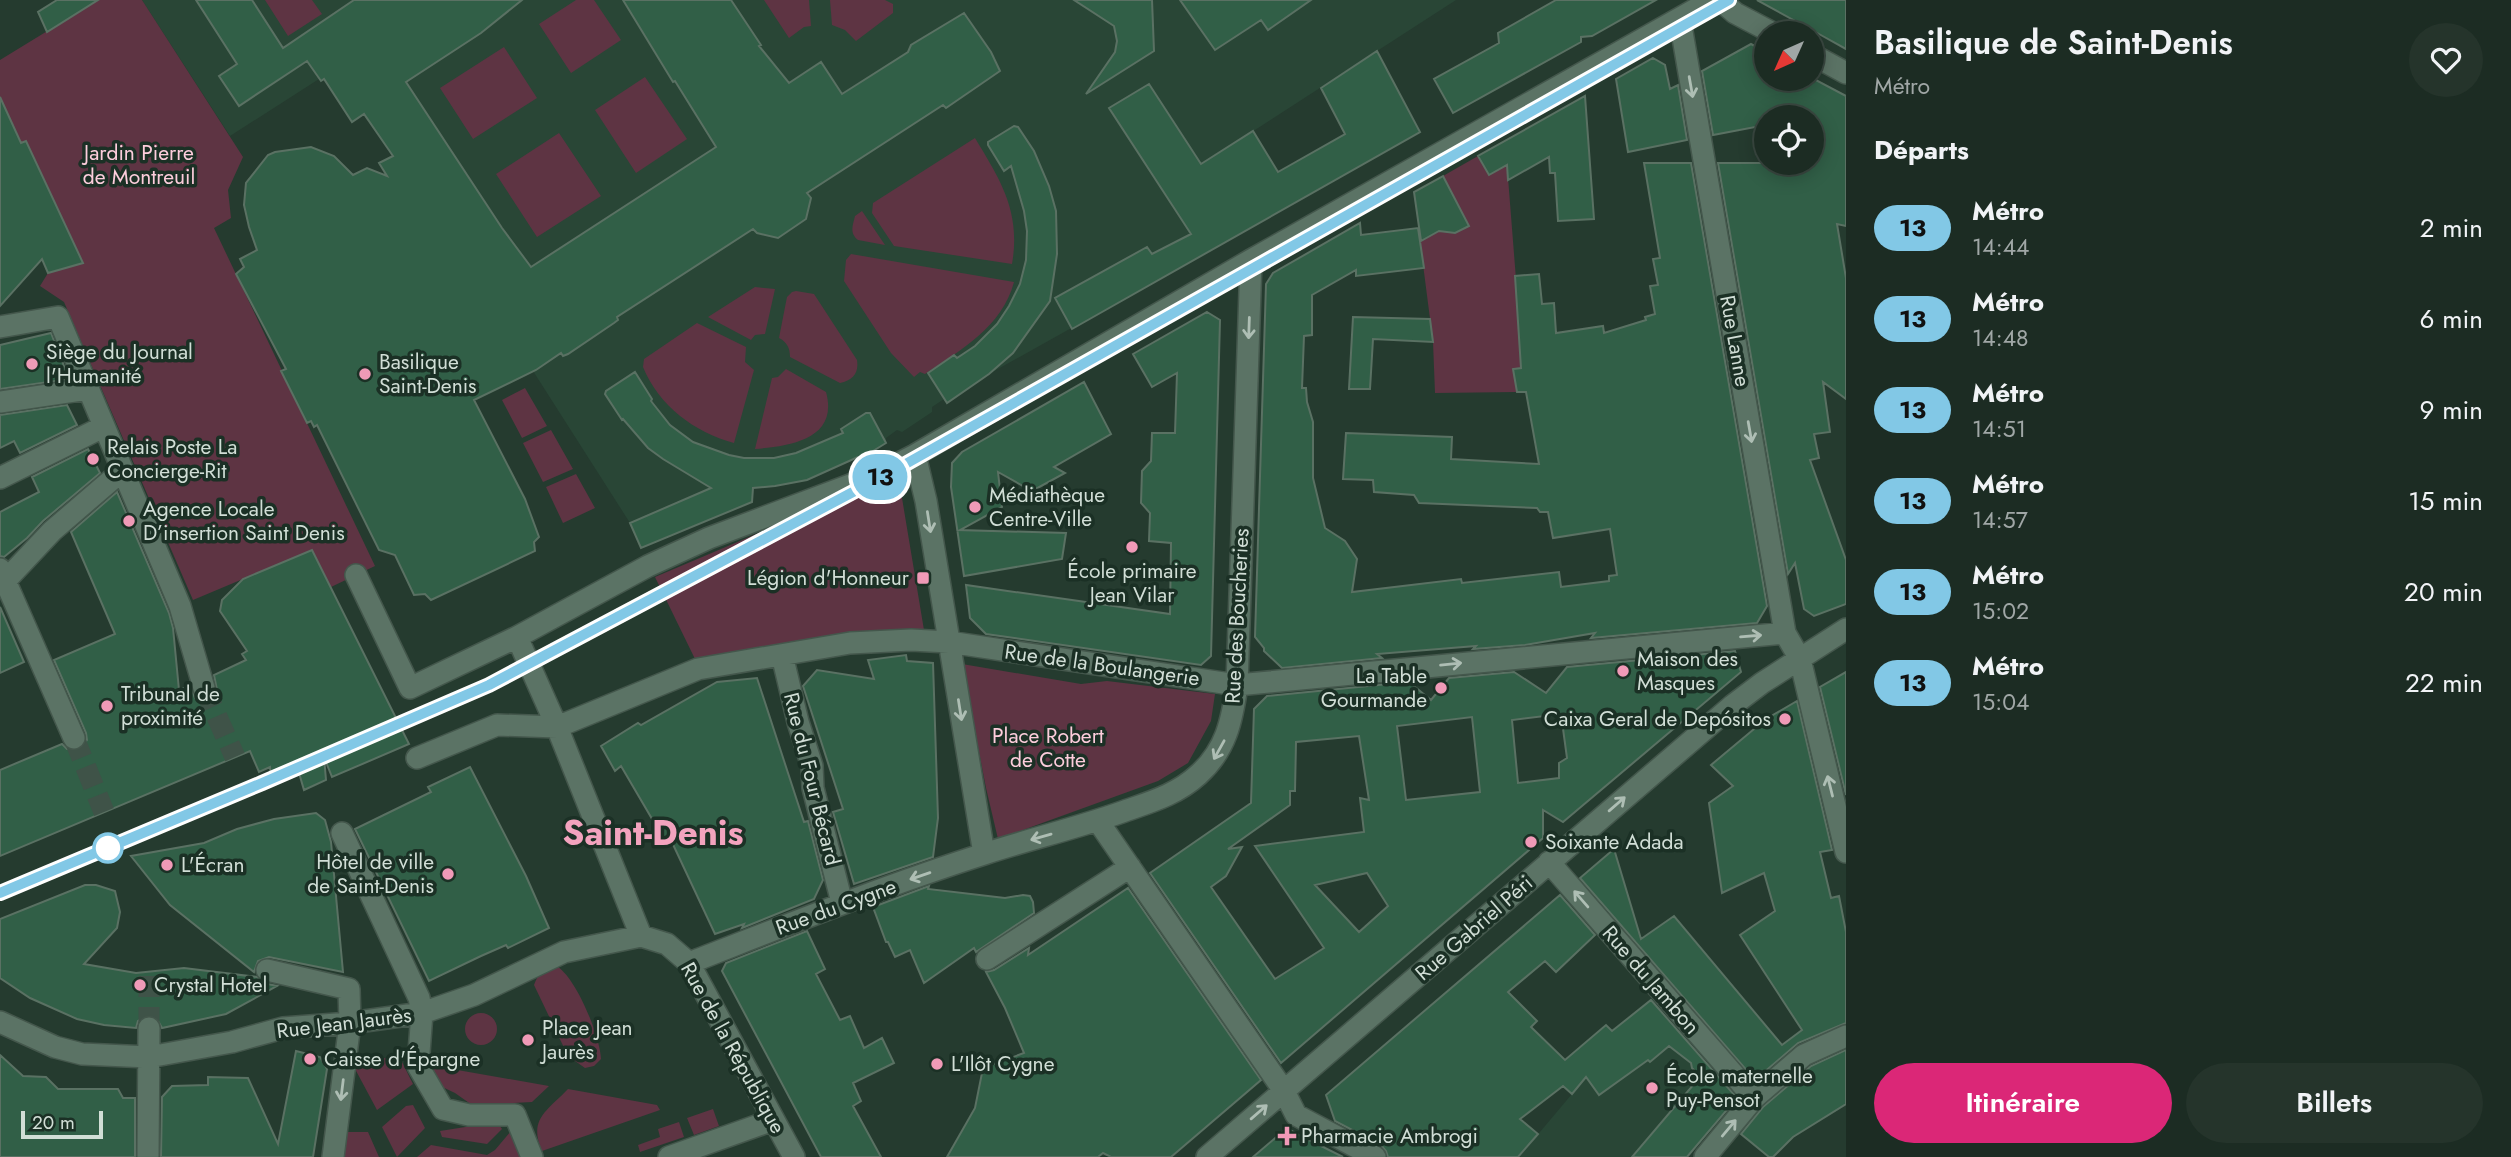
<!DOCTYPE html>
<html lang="fr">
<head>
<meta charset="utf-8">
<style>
	:root { --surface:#1c2c23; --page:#25342b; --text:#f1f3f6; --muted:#a0a7a6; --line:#3a4841; --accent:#db2777 }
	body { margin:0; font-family:Jost,sans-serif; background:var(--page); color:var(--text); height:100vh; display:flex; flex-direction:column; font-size:26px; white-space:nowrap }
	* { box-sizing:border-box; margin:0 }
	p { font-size:23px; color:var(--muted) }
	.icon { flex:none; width:38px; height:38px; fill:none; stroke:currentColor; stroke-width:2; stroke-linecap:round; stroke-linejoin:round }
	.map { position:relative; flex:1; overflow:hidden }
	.side { display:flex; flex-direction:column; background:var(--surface); width:665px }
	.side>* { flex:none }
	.badge { padding:0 14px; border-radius:23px; font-size:24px; line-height:46px }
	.needle { width:46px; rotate:225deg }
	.controls { position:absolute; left:1754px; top:21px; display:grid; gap:14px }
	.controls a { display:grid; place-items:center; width:70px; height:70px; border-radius:50%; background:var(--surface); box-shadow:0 4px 18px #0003,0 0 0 2px var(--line); font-size:35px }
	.scale { position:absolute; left:21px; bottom:18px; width:82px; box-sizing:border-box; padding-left:7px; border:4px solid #d1ded6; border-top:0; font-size:19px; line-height:24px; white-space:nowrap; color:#d1ded6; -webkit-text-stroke:5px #1b3025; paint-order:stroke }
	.map>.badge { position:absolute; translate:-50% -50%; box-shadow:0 0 0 4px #fff }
	h2 { padding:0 28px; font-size:26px; line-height:63px }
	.round { display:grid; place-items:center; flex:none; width:74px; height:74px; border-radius:37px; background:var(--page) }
	.headline { display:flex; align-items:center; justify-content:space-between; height:119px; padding:0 28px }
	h1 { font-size:33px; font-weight:600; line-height:52px }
	.cta { display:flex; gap:14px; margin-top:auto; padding:14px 28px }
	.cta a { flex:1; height:80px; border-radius:42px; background:var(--accent); color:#fff; font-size:28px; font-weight:600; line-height:80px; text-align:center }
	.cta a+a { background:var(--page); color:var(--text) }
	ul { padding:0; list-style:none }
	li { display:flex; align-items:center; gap:21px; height:91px; padding:0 28px }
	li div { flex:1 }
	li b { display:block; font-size:26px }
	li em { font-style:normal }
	li .badge { min-width:77px; font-weight:700; text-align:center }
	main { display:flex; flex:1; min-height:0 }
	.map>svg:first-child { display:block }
	.built { fill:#294636 }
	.green { fill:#5e3443 }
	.building { fill:#315f47; stroke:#5a7163; stroke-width:2; fill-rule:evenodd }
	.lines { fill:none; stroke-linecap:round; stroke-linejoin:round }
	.street-tunnel { stroke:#3f5348; stroke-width:21; stroke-dasharray:21 10; stroke-linecap:butt }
	.street-casing { stroke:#44574c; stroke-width:24 }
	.street { stroke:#5b7365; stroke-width:21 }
	.oneway { stroke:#aebeb4 }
	.line-casing { stroke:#fff; stroke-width:16 }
	.line { stroke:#82c8e6; stroke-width:10 }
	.poi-dot { fill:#f09ab7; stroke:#1b3025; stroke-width:2.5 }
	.stop-dot { fill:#fff; stroke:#82c8e6; stroke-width:3.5 }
	.labels { text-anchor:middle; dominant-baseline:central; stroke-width:7; stroke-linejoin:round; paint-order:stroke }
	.park-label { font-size:21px; fill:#fdcddc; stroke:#1b3025 }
	.street-label { font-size:21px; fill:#d1ded6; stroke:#1b3025 }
	.poi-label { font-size:21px; fill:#d1ded6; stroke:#1b3025; text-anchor:start }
	.town-label { font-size:35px; font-weight:bold; fill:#f3a3be; stroke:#1b3025 }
</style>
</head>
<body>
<main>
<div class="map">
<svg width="1846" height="1157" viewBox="0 0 1846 1157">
	<rect width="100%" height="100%" fill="#253b2f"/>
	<!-- built -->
	<path class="built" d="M142,0H1456L1210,159L1252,227L989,374L949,402L944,399L932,407V412L902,432L897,430L886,438V443L860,459L858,457L807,480L775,486L753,488L752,502L641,548L630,523L477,283L395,128L380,137L364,114L352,122L324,79L321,81L319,79L230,136Z
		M1662,1015L1736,1099L1687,1157H1519L1582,1082L1578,1079Z"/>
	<!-- green -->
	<path class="green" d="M98,0H142L243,157L228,190L231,218L214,228L375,566L331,587L312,550L193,600L64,302L40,286L48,273L29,228L21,143L0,97V60Z
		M265,0H312L322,14L288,36Z
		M576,0H594L621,40L571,73L539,24Z
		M764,0H809L811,26L804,27L789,38Z
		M830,0H885L893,4V13L856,41L845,30L832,25Z
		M504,47L537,98L473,139L440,88Z
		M645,77L687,139L636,173L595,110Z
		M559,133L601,196L537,237L496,174Z
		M975,138C1001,181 1021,212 1012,264L894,246L872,213L873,203Z
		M1478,156L1507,165L1523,368L1513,370L1517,392L1435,393L1433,342L1420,241L1464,217L1443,176Z
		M862,211L885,245L858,240C849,233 853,225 855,216Z
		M851,254L1014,282C1002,327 962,349 925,374L920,372L914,377L891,353L844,281L846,260Z
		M755,287L775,289L765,334L755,335L751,340L708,317Z
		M796,291L814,294L857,360C859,373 853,380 840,383L790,357C790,348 787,342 779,338L787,297L792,292Z
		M697,323L746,347L745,362L754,370L734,443C694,432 659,406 643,367L644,359Z
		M786,369L826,392C839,439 790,446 755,449L772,378L778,377Z
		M525,388L547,426L522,438L502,400Z
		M551,430L573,469L543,482L523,443Z
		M576,474L595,508L563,523L546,487Z
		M898,474L924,630L852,636L695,659L655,577Z
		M962,664L1081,684L1107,681L1215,694L1211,721L1188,763L1158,781L998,839L986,788Z
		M558,967C577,980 600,1036 601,1059L594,1066L585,1068L568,1056L534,985C539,972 544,968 558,967Z
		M465 1029a16 16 0 1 1 32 0a16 16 0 1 1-32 0Z
		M366,1054L402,1062L413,1084L377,1110L354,1067Z
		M429,1065L549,1086L532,1102L472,1105L455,1093L438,1085Z
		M568,1089L657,1105L660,1110L542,1151C528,1119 547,1111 568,1089Z
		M413,1105L425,1128L397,1157L382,1127L406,1106Z
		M713,1109L719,1126L694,1135L687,1118Z
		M497,1122L502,1129L487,1144L442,1137L440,1131Z
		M679,1122L684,1137L640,1152L638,1145L660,1137L658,1129Z
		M511,1131L521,1157H417L431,1145L487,1155L495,1150Z
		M345,1132H368L379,1157H341Z"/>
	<!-- building -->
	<path class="building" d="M57,0H98L47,32L38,12Z
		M196,0H252L283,48L354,0H522L481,33L406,82L502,228L531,267L716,147L675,81L673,82L623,0H731L761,45L759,46L789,83L821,62L842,94L908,52L911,45L964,13L991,52L1000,71L946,108L943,105L807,193L811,198L806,219L778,238L757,233L753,229L617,317L618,320L614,323L568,354L563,356L561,353L536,370L474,400L525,499L539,537L534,542L535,551L431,600L425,594L414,595L395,555L379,550L317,425L314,427L311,421L307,423L281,371L286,369L236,274L244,267L240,259L257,250L249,227L244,205L246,183L268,155L275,152L311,147L334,156L353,175L367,168L387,176L379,163L393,156L364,114L352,122L324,79L321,81L307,61L239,106L219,76L237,64Z
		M1074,0H1152L1154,51L1086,94L1115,52L1117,41L1114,26Z
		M1180,0H1311L1268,30L1261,20L1215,50Z
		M1556,0H1656L1592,36L1581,37V42L1453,113L1434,79L1499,43L1498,33Z
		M1757,0H1846V49L1819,34Z
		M1751,44L1766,52V79H1814L1846,96V226L1837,224L1846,278V399L1823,382L1830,432L1814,434L1819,458L1810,460L1846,560V604L1814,616L1804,609L1795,563L1788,574L1718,163H1811V117H1766V125L1713,135L1702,71Z
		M1377,51L1420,132L1072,329L1055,298L1147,247L1152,254L1191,234L1109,108L1149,84L1201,164L1253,131L1278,172L1345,134L1321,88Z
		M1653,58L1665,65L1670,89L1678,85L1687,140L1628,152L1616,79Z
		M1585,96L1594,219L1558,221L1555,173H1550L1549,157L1508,180L1507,165L1489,175L1478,156Z
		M0,97L21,143L26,141L83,263L48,273L42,259L0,306Z
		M1014,126L1018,127L1034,151L1049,186L1056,211L1057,254L1050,301L1013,353L989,374L947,403L928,373L954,355L957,358L975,346L997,324L1009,306L1020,284L1026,260L1027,231L1024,211L1011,166L1004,171L988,145V142Z
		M1644,163H1691L1767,606L1757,623L1591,638L1595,633L1525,645L1473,649L1476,646L1377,654L1382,658L1282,668L1264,651V648L1255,637L1266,284L1273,273L1360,223L1361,235L1418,228L1424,268L1356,276V270L1312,295V335L1304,336L1302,388H1306L1307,402L1313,422V478L1325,528L1345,541L1357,559L1352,592L1461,579L1462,583L1559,572L1561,587L1609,581V576L1617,575L1610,529L1553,538L1548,512H1540L1537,508L1419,503L1414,495L1374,492L1373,480L1343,479L1346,433L1452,437L1451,459L1539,464L1526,392H1517L1513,369L1521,368L1515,276L1539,274L1542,304L1554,303L1556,333L1603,326L1604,333L1646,320L1645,317L1655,314L1650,286L1658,285L1653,259L1660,258Z
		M1443,176L1469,226L1455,233L1439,231L1421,241L1414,192Z
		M1207,312L1220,320L1211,656L1201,665L986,634L970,618L966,585L1170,614L1171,543L1149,541L1150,513L1141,503L1142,471L1151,461L1152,433H1175L1177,373L1152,387L1133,354Z
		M1353,317L1430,319L1433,342L1373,339L1370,389H1349Z
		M51,333L69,379L0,389V345Z
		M635,372L652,399L651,401L670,425L693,442L729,455L744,458H774L796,453L843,433L841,429L866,413H870L886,443L860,459L858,457L807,480L775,486L753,488L752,502L641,548L630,523L711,488L663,459L648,448L623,419L622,420L605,394L606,391Z
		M1084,382L1111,434L1054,467L1065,473L1032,491L998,472L1002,507L960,530L1066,533L1062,559L964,576L951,487L952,463L962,452Z
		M67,405L77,425L20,453L14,441L0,448V415Z
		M88,449L100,473L43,521L27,538L4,557L0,556V512L39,492L32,477Z
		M117,492L169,613L173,628L179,690L190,686L195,698L208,700L217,690L214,675L246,660L242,654L247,651L220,611L222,600L243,579L312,550L409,744L332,777L324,757L326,780L304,790L297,766L271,777L270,767L259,772L250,751L0,856V770L62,744L67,749L79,750L87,740L86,733L54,660L115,634L71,532Z
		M0,607L24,662L0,673Z
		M1735,651L1741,672L1563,822L1543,810V838L1281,1063L1150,873L1251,803L1254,709L1267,696L1409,682L1431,700L1449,678L1514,672L1546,693L1567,667ZM1561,714L1567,758L1559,763V778L1518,783L1512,720ZM1472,717L1480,792L1406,800L1397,726ZM1359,736L1369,800L1360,798L1364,832L1255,846L1324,948L1275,979L1211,887L1226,876L1242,847L1228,849L1290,805V791H1295L1296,742ZM1367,873L1388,906L1359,932L1315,885Z
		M906,655L907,661L933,663L938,818L933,857L854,884L833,812L843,809L803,686L817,670L874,679L868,660Z
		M1846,672V795L1820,687Z
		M757,678L804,822L808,821L823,880L814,899L742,928L744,924L715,934L670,838L665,841L621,766L615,771L601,746L638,723L641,725L717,682Z
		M1797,701L1832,850L1820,852L1831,898L1839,896L1846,932V1023L1798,1043L1755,1080L1580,878L1614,849L1641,939L1674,916L1782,1045L1802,1030L1740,935L1775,911L1764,873L1722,893L1709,803L1733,786L1711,765L1766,719Z
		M470,767L526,876L549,928L508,948L506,945L481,956L429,981L355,829L431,792L428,787Z
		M316,813L325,820L331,842L343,972L269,957L258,961L254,972L170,905L131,856L204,843L237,829L274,819Z
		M85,885H96L115,891L120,912L117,928L84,964L136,973L184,968L257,977L263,983L277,986L226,1014L162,1028L156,1017L148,1015L138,1021L136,1028L104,1025L77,1019L30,998L0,978V919Z
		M929,886L928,889L1005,898L1023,895L1030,896L1033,902L1034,913L976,952L974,948L924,983L910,950L895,957L888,942H886L873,907Z
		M1128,888L1261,1080L1171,1157H1111L1103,1153L1098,1157H947L975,1108L983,1068L1024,1053L1005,1008L986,972L994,970L1029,948L1028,955Z
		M1560,895L1595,935L1556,972L1545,961L1508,992L1537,1021L1531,1027L1565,1060L1606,1025L1612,1031L1651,1000L1737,1098L1687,1157H1632L1700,1077L1692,1068L1691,1063L1669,1046L1650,1062L1648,1060L1599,1095L1586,1077L1572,1094L1563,1086L1520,1119L1538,1134L1518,1157H1388L1386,1151L1381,1145L1335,1121L1326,1095Z
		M807,931L825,969L816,974L840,1020L850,1016L864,1048L882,1038L894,1063L853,1083L861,1101L853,1106L881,1157H821L722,971L726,963Z
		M1846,1050V1104L1793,1137L1773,1157H1769L1741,1134L1763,1107L1811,1066Z
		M296,1051L320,1057L327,1069L313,1157H161L162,1097L172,1086L208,1085V1077L248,1078L278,1144Z
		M0,1055L23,1076L46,1077L58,1089H118L123,1098H135V1157H0Z
		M1287,1128L1299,1135L1343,1157H1253Z"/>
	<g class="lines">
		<!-- street-tunnel -->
		<path class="street-tunnel" d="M204,688L235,757
			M74,738L104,812
			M149,1028V973"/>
		<defs>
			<path id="street" d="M1720,0L1735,13L1773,33
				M1680,20L1785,633L1800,659L1846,852
				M1811,54L1846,73
				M0,327L58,317L180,606L204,688
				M0,402L88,389
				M915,455L926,501L984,854
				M0,478L103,427
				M0,569L74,738
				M356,575L410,688L517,637L648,566L709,538L874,476L915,455L1251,260L1712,0
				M0,583L6,580L52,531L123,470
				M517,637L557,727L641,936
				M782,655L798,722L812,766L813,788L842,903
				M417,758L497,725L557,727L698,669L850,643L911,640L949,642L1237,685L1785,633
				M1098,821L1284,1091L1296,1115L1375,1157
				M342,833L419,998L422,1013L418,1066L443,1109L469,1115H515L532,1157
				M1549,862L1754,1098
				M987,959L1130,867
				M689,963C787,925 884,886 984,854C1030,839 1077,828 1122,812C1150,802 1176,795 1198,775C1226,750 1232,721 1237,685L1251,260
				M267,970L349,989L350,1023L333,1157
				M0,1022L55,1047L82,1054L149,1057L232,1042L283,1028L350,1023L422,1013L474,995L564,952L641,936L667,944L689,963L794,1157
				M148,1157L149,1028
				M669,1157L773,1120
				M1207,1157L1733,705L1762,683L1846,629
				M1705,1157L1754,1098L1804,1055L1846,1036"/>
		</defs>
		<!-- street casing -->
		<use href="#street" class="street-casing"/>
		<!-- street -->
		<use href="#street" class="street"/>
	</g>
	<!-- one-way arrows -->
	<defs><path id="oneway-shaft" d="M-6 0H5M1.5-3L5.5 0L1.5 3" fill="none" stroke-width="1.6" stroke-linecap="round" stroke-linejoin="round" transform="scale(1.75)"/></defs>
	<g class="oneway">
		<use href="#oneway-shaft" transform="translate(1691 87) rotate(80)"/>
		<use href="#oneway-shaft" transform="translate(1249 328) rotate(92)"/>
		<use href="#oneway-shaft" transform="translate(1750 432) rotate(80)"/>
		<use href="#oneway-shaft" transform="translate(929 522) rotate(81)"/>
		<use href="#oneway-shaft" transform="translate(1751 636) rotate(-5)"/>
		<use href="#oneway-shaft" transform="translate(1451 664) rotate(-6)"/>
		<use href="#oneway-shaft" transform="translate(960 710) rotate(81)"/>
		<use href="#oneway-shaft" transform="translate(1219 750) rotate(119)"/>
		<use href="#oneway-shaft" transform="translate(1830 786) rotate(-104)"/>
		<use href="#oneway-shaft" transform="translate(1617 804) rotate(-41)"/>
		<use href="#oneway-shaft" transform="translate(1041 837) rotate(164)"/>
		<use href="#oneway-shaft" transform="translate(920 876) rotate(161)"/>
		<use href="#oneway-shaft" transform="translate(1581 899) rotate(-131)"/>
		<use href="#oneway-shaft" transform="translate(342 1090) rotate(97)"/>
		<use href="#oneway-shaft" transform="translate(1259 1112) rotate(-41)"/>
		<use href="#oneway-shaft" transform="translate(1729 1128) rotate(-50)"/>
	</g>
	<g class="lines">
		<defs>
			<path id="line" d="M0,893L262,783L489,685L902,466L1729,0"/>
		</defs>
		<!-- line casing -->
		<use href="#line" class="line-casing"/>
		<!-- line -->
		<use href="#line" class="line"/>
	</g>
	<!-- markers -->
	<g class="poi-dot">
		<circle cx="32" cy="364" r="7"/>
		<circle cx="365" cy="374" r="7"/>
		<circle cx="93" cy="459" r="7"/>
		<circle cx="975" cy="507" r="7"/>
		<circle cx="129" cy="521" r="7"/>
		<circle cx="1132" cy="547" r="7"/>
		<rect x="916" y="571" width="14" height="14" rx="3.5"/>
		<circle cx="1623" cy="671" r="7"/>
		<circle cx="1441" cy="688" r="7"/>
		<circle cx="107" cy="706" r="7"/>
		<circle cx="1785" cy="719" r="7"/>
		<circle cx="1531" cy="842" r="7"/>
		<circle cx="167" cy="865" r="7"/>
		<circle cx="448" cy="874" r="7"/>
		<circle cx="140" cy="985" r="7"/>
		<circle cx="528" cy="1040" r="7"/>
		<circle cx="310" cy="1059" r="7"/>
		<circle cx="937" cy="1064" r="7"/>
		<circle cx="1652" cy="1088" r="7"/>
		<path d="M1283.5 1125.5h7v7h7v7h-7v7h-7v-7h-7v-7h7z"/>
	</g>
	<circle class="stop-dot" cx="108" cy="848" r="14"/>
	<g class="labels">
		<!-- park labels -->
		<g class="park-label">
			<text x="139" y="153">Jardin Pierre<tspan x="139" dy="24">de Montreuil</tspan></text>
			<text x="1048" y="736">Place Robert<tspan x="1048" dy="24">de Cotte</tspan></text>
		</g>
		<!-- street labels -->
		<g class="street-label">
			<text transform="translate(1735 341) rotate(80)">Rue Lanne</text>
			<text transform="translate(1237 616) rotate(-87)">Rue des Boucheries</text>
			<text transform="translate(1102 665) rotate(8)">Rue de la Boulangerie</text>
			<text transform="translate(812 779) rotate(76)">Rue du Four Bécard</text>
			<text transform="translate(836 907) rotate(-20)">Rue du Cygne</text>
			<text transform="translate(1474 928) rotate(-41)">Rue Gabriel Péri</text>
			<text transform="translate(1651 980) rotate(49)">Rue du Jambon</text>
			<text transform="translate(344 1023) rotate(-7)">Rue Jean Jaurès</text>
			<text transform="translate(733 1048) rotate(61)">Rue de la République</text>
		</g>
		<!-- poi labels -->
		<g class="poi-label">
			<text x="46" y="352">Siège du Journal<tspan x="46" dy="24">l'Humanité</tspan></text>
			<text x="379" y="362">Basilique<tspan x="379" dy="24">Saint-Denis</tspan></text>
			<text x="107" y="447">Relais Poste La<tspan x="107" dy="24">Concierge-Rit</tspan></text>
			<text x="989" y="495">Médiathèque<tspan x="989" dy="24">Centre-Ville</tspan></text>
			<text x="143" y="509">Agence Locale<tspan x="143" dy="24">D’insertion Saint Denis</tspan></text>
			<text x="1132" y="571" text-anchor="middle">École primaire<tspan x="1132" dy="24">Jean Vilar</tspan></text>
			<text x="909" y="578" text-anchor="end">Légion d'Honneur</text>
			<text x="1637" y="659">Maison des<tspan x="1637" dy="24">Masques</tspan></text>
			<text x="1427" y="676" text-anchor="end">La Table<tspan x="1427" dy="24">Gourmande</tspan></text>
			<text x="121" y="694">Tribunal de<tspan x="121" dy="24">proximité</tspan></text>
			<text x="1771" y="719" text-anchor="end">Caixa Geral de Depósitos</text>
			<text x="1545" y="842">Soixante Adada</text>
			<text x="434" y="862" text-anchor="end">Hôtel de ville<tspan x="434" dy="24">de Saint-Denis</tspan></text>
			<text x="181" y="865">L'Écran</text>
			<text x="154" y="985">Crystal Hotel</text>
			<text x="542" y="1028">Place Jean<tspan x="542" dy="24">Jaurès</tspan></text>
			<text x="324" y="1059">Caisse d'Épargne</text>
			<text x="951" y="1064">L'Ilôt Cygne</text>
			<text x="1666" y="1076">École maternelle<tspan x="1666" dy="24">Puy-Pensot</tspan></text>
			<text x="1301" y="1136">Pharmacie Ambrogi</text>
		</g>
		<!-- town labels -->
		<g class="town-label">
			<text x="653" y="833">Saint-Denis</text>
		</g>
	</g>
</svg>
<div class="controls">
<a><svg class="needle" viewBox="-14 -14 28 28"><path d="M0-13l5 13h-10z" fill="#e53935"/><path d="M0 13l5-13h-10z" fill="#a0a7a6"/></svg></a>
<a><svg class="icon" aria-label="locate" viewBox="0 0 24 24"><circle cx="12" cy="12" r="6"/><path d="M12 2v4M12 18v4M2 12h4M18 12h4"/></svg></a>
</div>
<div class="scale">20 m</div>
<b class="badge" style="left:880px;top:477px;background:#82c8e6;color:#111">13</b>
</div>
<section class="side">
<div class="headline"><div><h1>Basilique de Saint-Denis</h1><p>Métro</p></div><a class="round"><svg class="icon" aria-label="heart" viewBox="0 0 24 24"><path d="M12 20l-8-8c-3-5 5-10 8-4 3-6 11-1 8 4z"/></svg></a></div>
<h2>Départs</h2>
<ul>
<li><span class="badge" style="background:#82c8e6;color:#111">13</span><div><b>Métro</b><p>14:44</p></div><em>2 min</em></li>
<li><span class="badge" style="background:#82c8e6;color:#111">13</span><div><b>Métro</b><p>14:48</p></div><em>6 min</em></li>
<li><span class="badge" style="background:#82c8e6;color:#111">13</span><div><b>Métro</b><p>14:51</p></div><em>9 min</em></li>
<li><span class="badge" style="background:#82c8e6;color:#111">13</span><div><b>Métro</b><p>14:57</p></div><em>15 min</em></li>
<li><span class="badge" style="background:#82c8e6;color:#111">13</span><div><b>Métro</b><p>15:02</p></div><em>20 min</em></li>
<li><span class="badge" style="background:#82c8e6;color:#111">13</span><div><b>Métro</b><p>15:04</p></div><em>22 min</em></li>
</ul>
<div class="cta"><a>Itinéraire</a><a>Billets</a></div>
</section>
</main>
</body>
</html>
